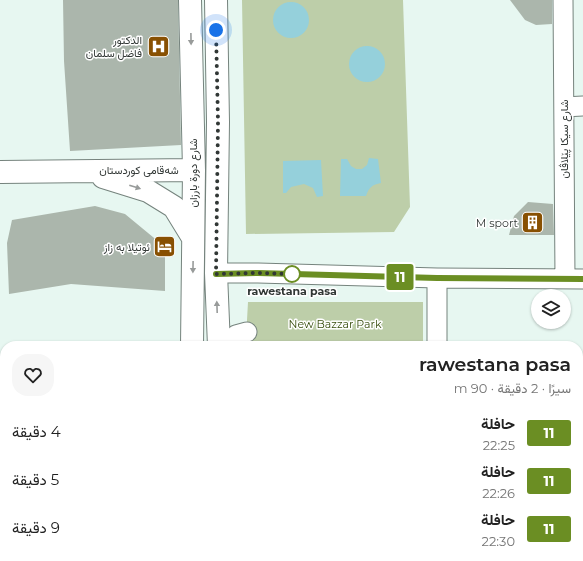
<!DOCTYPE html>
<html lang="ar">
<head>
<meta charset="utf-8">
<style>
	:root { --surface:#fff; --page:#f6f6f6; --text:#222; --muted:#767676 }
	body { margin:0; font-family:Montserrat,Vazirmatn,sans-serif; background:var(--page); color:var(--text); direction:rtl; height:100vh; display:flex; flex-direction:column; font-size:15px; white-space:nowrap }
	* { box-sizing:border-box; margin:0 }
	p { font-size:13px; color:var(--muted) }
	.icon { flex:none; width:22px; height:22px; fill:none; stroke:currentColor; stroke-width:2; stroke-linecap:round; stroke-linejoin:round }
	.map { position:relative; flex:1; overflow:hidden; direction:ltr }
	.drawer { position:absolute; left:0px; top:341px; width:583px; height:220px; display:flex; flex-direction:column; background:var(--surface); border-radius:16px 16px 0 0; box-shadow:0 1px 3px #0004; direction:rtl }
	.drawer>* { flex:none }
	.badge { padding:0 8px; border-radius:3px; font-size:14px; line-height:26px }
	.fabs { position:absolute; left:531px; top:289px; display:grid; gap:8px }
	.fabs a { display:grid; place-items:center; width:40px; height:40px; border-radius:50%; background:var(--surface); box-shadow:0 1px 3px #0004; font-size:20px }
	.you { position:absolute; width:20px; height:20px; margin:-10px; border:3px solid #fff; border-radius:50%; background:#1a73e8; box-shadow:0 0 0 6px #1a73e833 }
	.map>.badge { position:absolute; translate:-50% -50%; box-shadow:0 0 0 2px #fff }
	.round { display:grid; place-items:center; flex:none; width:42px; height:42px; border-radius:16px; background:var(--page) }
	.headline { display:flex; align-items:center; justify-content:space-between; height:68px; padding:0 12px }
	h1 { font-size:19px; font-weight:600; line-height:30px }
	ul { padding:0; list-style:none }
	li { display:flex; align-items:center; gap:12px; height:48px; padding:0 12px }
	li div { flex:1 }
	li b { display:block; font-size:15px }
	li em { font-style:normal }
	li .badge { min-width:44px; font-weight:700; text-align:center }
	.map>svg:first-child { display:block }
	.green { fill:#bdcea9 }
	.water { fill:#95d0db }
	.building { fill:#abb6ac }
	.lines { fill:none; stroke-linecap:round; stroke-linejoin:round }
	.minor-casing { stroke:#75837d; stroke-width:21 }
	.secondary-casing { stroke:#75837d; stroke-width:24 }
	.minor { stroke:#fff; stroke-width:19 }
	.secondary { stroke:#fff; stroke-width:22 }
	.oneway { fill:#989b9a }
	.line-casing { stroke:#fff; stroke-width:9 }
	.line { stroke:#6b8e23; stroke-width:6 }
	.walk { stroke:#313735; stroke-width:4; stroke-dasharray:0 7.2 }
	.stop-dot { fill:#fff; stroke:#6b8e23; stroke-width:2 }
	.labels { text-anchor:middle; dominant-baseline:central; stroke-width:3; stroke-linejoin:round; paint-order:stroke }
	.poi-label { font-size:11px; fill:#313735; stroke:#fff; text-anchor:end }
	.street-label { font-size:11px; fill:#313735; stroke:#fff }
	.stop-label { font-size:11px; font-weight:bold; fill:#313735; stroke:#fff }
	.park-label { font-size:11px; fill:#374d0d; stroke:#fff }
</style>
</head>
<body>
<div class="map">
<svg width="583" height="561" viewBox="0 0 583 561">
	<rect width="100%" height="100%" fill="#e7f7f1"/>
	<!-- green -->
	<path class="green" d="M242,0H403L410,207L394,232L246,234Z
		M248,302H423V346H247V320Z
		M249,556H424V561H249Z"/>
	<!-- water -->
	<path class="water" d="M273 20a18 18 0 1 1 36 0a18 18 0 1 1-36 0Z
		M349 64a18 18 0 1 1 36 0a18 18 0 1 1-36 0Z
		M369,158L378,159L381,183C372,185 369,187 366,196H340L341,159H347L351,166L356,169H362L367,165Z
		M321,160L323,196L317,197L313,188L304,184L291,187L286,193H283V161Z"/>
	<!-- building -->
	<path class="building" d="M63,0H178L181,145L70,151L64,61Z
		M510,0H552V24L536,25L525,20Z
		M528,202L553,204L554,235H509L514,216Z
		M95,206L125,214L165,247V291L71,284L9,294L7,243L12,220Z"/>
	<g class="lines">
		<defs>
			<path id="minor" d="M563,0L565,279
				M564,107L583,106
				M216,273H258L437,278L583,279
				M437,278V346
				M225,346L236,335L247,332
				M0,420L5,421
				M578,450H583
				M439,556V561"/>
			<path id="secondary" d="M190,0L194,170L192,346
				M216,0L218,122L216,273L219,346
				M0,172L194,170
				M103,177L148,191L174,207L193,238
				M191,561V556
				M220,561V556"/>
		</defs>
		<!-- minor casing -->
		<use href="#minor" class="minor-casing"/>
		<!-- secondary casing -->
		<use href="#secondary" class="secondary-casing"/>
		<!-- minor -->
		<use href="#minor" class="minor"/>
		<!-- secondary -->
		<use href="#secondary" class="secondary"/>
	</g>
	<!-- one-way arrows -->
	<defs><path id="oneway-solid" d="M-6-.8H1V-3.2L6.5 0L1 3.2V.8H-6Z"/></defs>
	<g class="oneway">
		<use href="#oneway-solid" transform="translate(191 39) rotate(89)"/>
		<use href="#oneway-solid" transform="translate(135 187) rotate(18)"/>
		<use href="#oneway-solid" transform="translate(193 267) rotate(91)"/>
		<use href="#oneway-solid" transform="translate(217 307) rotate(-92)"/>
	</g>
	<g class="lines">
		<defs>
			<path id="line" d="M216,274L258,273L437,278L583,279"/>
		</defs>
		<!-- line casing -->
		<use href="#line" class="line-casing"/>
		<!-- line -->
		<use href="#line" class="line"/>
		<!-- walk -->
		<path class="walk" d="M216,30L218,122L216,274L258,273L292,274"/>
	</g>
	<!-- icons -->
	<defs>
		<symbol id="hospital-square" viewBox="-11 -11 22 22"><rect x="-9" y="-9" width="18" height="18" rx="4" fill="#885002" stroke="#fff"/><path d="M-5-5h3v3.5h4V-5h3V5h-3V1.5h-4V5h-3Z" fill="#fff"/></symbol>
		<symbol id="building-square" viewBox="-11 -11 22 22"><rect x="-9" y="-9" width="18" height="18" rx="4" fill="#885002" stroke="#fff"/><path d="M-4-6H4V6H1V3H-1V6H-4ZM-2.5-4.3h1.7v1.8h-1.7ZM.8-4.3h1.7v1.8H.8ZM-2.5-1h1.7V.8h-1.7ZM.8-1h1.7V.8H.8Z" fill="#fff"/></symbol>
		<symbol id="hotel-square" viewBox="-11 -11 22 22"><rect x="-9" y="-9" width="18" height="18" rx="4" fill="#885002" stroke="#fff"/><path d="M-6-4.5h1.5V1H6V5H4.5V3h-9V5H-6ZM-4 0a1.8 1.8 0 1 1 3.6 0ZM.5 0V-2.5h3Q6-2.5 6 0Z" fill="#fff"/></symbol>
	</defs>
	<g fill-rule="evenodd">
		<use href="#hospital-square" x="146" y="34" width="25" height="25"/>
		<use href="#building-square" x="520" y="210" width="25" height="25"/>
		<use href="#hotel-square" x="152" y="234" width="25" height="25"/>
	</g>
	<!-- markers -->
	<circle class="stop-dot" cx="292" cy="274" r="8"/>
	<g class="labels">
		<!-- poi labels -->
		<g class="poi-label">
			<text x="142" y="40">الدكتور<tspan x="142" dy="13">فاضل سلمان</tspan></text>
			<text x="518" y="223">M sport</text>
			<text x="150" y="247">ئوتيلا به زاز</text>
		</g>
		<!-- street labels -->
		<g class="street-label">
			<text transform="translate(564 139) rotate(-90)">شارع سيكا پێلاڤان</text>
			<text x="139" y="170">شەقامی کوردستان</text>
			<text transform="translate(193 173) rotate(-90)">شارع دورة بارزان</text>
		</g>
		<!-- stop labels -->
		<g class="stop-label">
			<text x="292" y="291">rawestana pasa</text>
		</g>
		<!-- park labels -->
		<g class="park-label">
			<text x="335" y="324">New Bazzar Park</text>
		</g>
	</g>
</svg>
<div class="fabs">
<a><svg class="icon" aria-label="layers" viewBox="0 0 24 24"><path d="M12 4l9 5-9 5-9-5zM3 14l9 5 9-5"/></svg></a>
</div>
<div class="you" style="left:216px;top:30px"></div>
<b class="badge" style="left:400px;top:277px;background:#6b8e23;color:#fff">11</b>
<section class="drawer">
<div class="headline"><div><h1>rawestana pasa</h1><p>سيرًا · 2 دقيقة · 90 m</p></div><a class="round"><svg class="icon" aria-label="heart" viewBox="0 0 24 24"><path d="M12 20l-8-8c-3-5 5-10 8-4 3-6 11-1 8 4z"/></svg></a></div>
<ul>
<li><span class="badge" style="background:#6b8e23;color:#fff">11</span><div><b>حافلة</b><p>22:25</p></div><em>4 دقيقة</em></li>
<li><span class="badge" style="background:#6b8e23;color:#fff">11</span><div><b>حافلة</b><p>22:26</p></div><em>5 دقيقة</em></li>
<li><span class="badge" style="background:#6b8e23;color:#fff">11</span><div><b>حافلة</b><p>22:30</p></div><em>9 دقيقة</em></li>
</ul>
</section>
</div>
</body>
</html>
